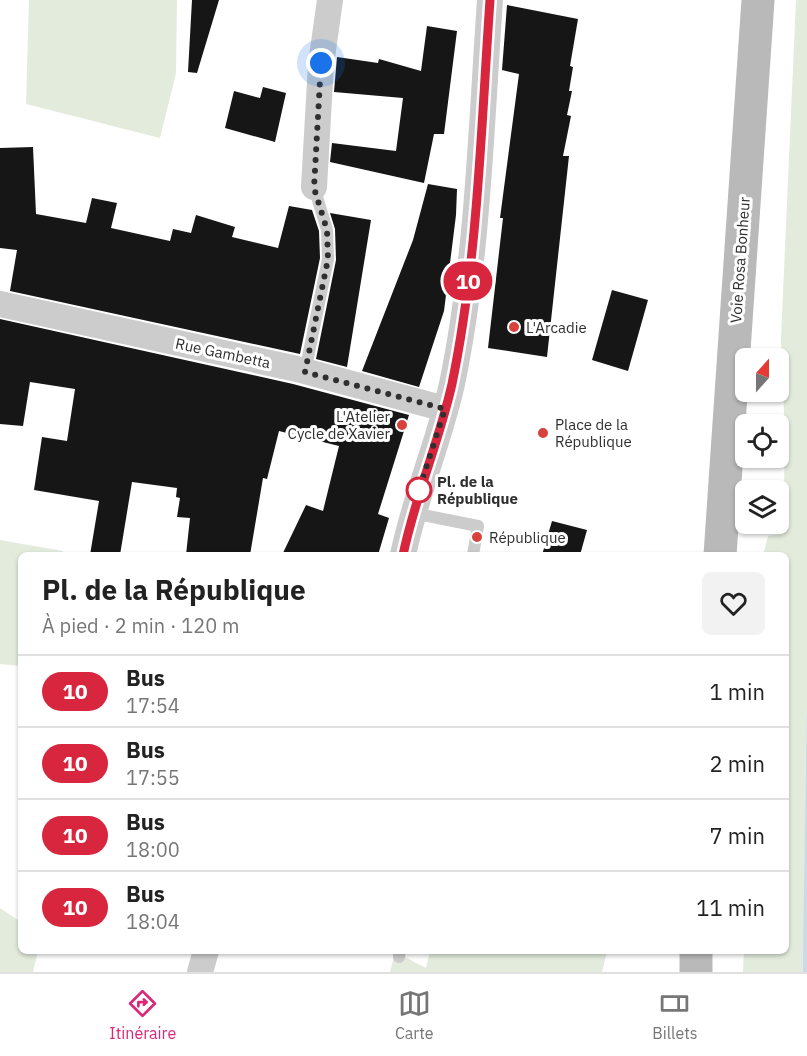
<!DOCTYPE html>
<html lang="fr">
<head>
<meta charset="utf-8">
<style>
	:root { --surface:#fff; --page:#f2f2f2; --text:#222; --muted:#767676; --line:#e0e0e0; --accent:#db2777 }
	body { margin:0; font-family:"IBM Plex Sans",sans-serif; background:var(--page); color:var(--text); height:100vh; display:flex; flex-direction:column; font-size:22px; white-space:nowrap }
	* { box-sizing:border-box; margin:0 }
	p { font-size:20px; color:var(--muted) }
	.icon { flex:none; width:33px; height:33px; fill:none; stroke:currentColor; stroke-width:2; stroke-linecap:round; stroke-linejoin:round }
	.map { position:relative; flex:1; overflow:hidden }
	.drawer { position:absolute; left:18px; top:552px; width:771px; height:402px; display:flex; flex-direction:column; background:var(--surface); border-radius:9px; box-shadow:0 2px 4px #0004 }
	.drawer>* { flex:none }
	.badge { padding:0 12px; border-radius:20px; font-size:21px; line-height:39px }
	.needle { width:39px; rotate:21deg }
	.controls { position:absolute; left:735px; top:348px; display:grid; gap:12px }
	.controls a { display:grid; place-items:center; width:54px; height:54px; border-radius:9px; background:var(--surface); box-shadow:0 2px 4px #0004; font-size:30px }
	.you { position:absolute; width:30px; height:30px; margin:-15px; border:4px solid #fff; border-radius:50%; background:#1a73e8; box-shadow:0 0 0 9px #1a73e833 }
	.map>.badge { position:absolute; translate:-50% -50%; box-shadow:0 0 0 3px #fff }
	.round { display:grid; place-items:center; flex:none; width:63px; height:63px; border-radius:9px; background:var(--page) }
	.headline { display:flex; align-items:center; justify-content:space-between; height:102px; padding:0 24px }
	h1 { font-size:28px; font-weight:800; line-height:45px }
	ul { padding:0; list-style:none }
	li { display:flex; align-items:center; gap:18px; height:72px; padding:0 24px; border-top:2px solid var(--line) }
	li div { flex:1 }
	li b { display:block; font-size:22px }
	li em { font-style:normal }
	li .badge { min-width:66px; font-weight:700; text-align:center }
	.dock { display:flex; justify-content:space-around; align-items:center; height:84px; border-top:2px solid var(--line); background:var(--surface); font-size:16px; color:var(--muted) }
	.dock a { display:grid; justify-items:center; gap:3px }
	.dock .selected { color:var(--accent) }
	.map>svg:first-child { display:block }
	.green { fill:#e3ebdd }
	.water { fill:#cbdae9 }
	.building { fill:#161616 }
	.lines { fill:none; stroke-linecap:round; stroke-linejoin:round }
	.lane { stroke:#ccc; stroke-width:12 }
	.street { stroke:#ccc; stroke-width:26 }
	.secondary { stroke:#b9b9b9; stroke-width:33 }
	.line-casing { stroke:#fff; stroke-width:14 }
	.line { stroke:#d7263d; stroke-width:9 }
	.walk { stroke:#2f2f2f; stroke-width:6; stroke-dasharray:0 10.8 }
	.poi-dot { fill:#d7423f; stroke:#fff; stroke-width:2 }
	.stop-dot { fill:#fff; stroke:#d7263d; stroke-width:3 }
	.labels { text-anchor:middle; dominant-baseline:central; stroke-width:6; stroke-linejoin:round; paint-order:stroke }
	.street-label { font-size:15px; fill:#2f2f2f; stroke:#fff }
	.poi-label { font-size:15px; fill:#2f2f2f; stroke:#fff; text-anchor:start }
	.stop-label { font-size:15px; font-weight:bold; fill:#2f2f2f; stroke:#fff; text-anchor:start }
</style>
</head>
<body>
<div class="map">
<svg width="807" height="972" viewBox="0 0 807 972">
	<rect width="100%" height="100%" fill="#fff"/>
	<!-- green -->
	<path class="green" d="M29,0H177L176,73L160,138L26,104Z
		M796,0H807V972H743L744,951H786V555H763L768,536L783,534L785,438L781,338Z
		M0,540L63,551L62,555H21V666L0,664Z
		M0,908L21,922V951H38L33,972H0Z
		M430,951H607L602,972H390L395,952L426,968Z"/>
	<!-- water -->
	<path class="water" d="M807,707V972H803V953Z"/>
	<!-- building -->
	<path class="building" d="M192,0H219L197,73L188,72Z
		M507,5L578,19L570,66L573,67L569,91H572L567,115L571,116L563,156H569L547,357L488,348L503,218H500L519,74L502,70Z
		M427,26L457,31L444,134H434L424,183L330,162L332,143L396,151L403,98L334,92L337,57L378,63L379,59L421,71Z
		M263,87L286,93L275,142L225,128L234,91L260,98Z
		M33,147L36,214L86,223L92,198L117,203L111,228L170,241L173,229L191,233L196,215L235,227L232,237L278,248L289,206L312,210L319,231L320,258L300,354L10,291L17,250L0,248V148Z
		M428,184L457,189L456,215L444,311L419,387L362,371L413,240Z
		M330,213L371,220L347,367L316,359L336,260L335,229Z
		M612,290L648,300L628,371L592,360Z
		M0,319L293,384L409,415L378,514L389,518L378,555H282L306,505L323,511L339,446L279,431L267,479L263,478L250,555H186L190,518L177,517L180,498L176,497L177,488L132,482L120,555H90L99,501L34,490L42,437L67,441L75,389L30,382L23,426L0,424Z
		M552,521L587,530L580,555H542Z"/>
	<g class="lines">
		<!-- lane -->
		<path class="lane" d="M305,372L328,259L327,230L314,187
			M413,513L478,526L473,555
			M399,957L400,951"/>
		<!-- street -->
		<path class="street" d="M314,187L321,64L330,0
			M0,304L297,369L445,409
			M403,555C415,497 439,442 452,384C478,258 481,128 490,0
			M200,972L206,951"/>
		<!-- secondary -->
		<path class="secondary" d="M720,555L758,0
			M696,951V972"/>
	</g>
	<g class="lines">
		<defs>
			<path id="line" d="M403,555C415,497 439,442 452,384C478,258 481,128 490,0"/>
		</defs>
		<!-- line casing -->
		<use href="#line" class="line-casing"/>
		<!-- line -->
		<use href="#line" class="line"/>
		<!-- walk -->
		<path class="walk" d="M321,63L314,188L327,230L328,259L305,372L445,409L419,490"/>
	</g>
	<!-- markers -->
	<g class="poi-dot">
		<circle cx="514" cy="327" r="6"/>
		<circle cx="402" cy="425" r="6"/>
		<circle cx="543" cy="433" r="6"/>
		<circle cx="477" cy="537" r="6"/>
	</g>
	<circle class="stop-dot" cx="419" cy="490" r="12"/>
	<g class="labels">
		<!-- street labels -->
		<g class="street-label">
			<text transform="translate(740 260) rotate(-86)">Voie Rosa Bonheur</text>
			<text transform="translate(223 353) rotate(12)">Rue Gambetta</text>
		</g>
		<!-- poi labels -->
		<g class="poi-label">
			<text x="526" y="327">L'Arcadie</text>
			<text x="390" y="416" text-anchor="end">L'Atelier<tspan x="390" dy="17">Cycle de Xavier</tspan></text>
			<text x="555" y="424">Place de la<tspan x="555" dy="17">République</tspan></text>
			<text x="489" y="537">République</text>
		</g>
		<!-- stop labels -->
		<g class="stop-label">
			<text x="437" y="481">Pl. de la<tspan x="437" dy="17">République</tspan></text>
		</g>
	</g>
</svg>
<div class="controls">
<a><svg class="needle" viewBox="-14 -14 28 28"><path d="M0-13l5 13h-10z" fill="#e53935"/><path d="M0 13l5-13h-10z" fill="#767676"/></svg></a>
<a><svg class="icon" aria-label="locate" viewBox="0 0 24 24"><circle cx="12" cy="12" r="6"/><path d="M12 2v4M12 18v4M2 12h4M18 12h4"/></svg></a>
<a><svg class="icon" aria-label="layers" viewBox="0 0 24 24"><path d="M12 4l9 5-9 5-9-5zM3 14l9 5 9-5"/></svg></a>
</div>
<div class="you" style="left:321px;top:63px"></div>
<b class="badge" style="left:468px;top:281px;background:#d7263d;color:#fff">10</b>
<section class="drawer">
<div class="headline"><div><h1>Pl. de la République</h1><p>À pied · 2 min · 120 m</p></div><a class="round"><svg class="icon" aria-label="heart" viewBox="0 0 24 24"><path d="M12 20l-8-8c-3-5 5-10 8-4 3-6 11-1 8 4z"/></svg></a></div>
<ul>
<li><span class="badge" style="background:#d7263d;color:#fff">10</span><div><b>Bus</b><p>17:54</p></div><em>1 min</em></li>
<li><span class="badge" style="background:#d7263d;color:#fff">10</span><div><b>Bus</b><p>17:55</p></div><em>2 min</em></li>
<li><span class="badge" style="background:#d7263d;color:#fff">10</span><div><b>Bus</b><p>18:00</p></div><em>7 min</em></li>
<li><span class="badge" style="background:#d7263d;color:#fff">10</span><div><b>Bus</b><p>18:04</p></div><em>11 min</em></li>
</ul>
</section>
</div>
<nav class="dock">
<a class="selected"><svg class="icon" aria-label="directions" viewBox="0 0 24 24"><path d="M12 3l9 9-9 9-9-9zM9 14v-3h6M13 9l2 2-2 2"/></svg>Itinéraire</a>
<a><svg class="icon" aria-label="map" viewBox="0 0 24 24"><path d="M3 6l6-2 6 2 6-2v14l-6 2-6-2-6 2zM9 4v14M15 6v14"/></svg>Carte</a>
<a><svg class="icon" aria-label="tickets" viewBox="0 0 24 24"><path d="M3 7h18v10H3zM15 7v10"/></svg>Billets</a>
</nav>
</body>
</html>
